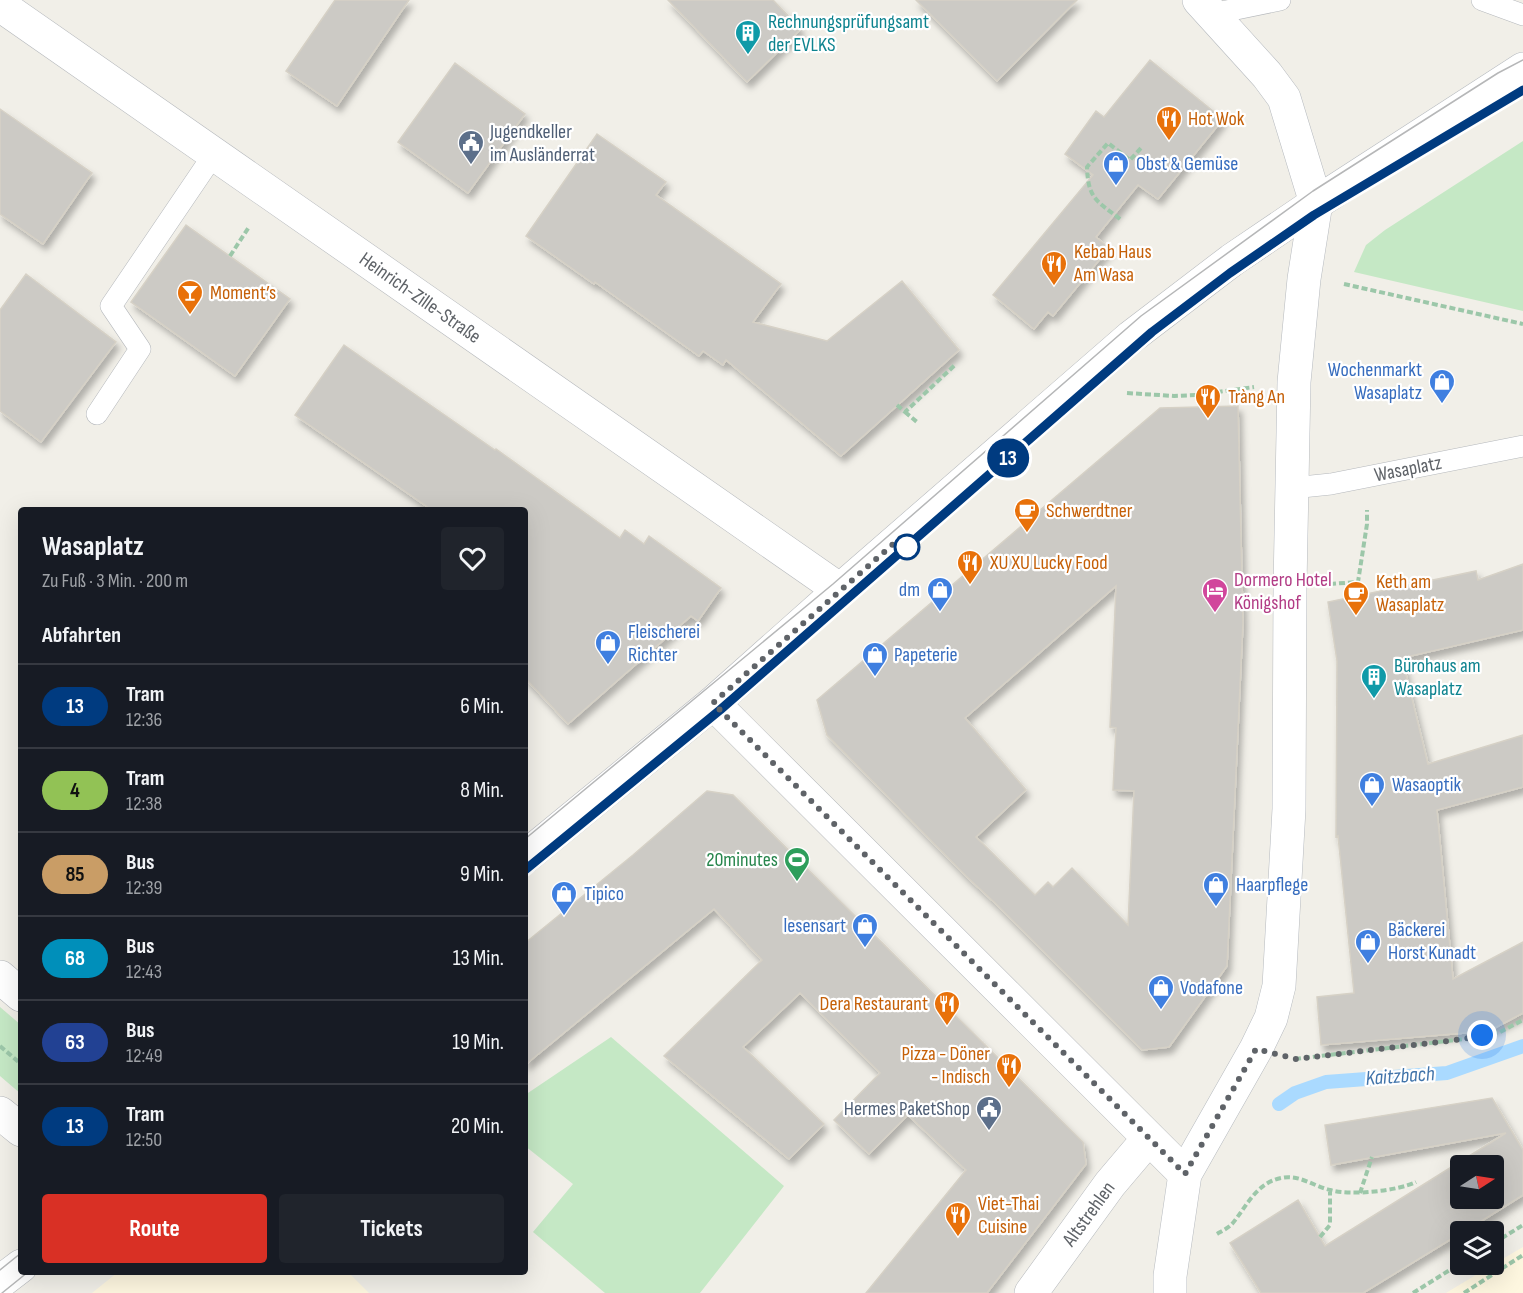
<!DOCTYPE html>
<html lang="de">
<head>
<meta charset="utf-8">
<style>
	:root { --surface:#171b24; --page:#20242c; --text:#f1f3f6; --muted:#9ea1a6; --line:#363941; --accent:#d93025 }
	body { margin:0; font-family:"Sofia Sans Condensed",sans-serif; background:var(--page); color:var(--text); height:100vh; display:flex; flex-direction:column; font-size:22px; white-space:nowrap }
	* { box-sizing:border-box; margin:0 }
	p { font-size:20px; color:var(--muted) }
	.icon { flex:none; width:33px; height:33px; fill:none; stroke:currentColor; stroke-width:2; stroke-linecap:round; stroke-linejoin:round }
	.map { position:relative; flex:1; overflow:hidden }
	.panel { position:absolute; left:18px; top:507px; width:510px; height:768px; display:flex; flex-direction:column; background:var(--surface); border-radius:6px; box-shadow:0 6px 24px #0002 }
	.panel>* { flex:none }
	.badge { padding:0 12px; border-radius:20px; font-size:21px; line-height:39px }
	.needle { width:39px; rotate:78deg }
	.tools { position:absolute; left:1450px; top:1155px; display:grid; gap:12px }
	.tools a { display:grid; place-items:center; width:54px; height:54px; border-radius:6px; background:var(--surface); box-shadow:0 6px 24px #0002; font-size:30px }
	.you { position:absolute; width:30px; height:30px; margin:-15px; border:4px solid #fff; border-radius:50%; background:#1a73e8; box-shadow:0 0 0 9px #1a73e833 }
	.map>.badge { position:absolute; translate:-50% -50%; box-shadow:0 0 0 3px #fff }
	h2 { padding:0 24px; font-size:22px; line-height:54px }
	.round { display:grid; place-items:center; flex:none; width:63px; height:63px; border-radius:6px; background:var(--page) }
	.headline { display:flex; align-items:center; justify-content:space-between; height:102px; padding:0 24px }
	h1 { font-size:28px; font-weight:700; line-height:45px }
	.primary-button { display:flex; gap:12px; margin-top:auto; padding:12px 24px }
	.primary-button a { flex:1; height:69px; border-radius:6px; background:var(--accent); color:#fff; font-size:24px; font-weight:700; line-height:69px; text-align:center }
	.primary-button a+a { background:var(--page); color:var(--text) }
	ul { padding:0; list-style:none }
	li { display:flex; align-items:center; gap:18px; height:84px; padding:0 24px; border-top:2px solid var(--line) }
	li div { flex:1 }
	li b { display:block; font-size:22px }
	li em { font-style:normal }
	li .badge { min-width:66px; font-weight:700; text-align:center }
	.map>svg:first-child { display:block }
	.commercial { fill:#fef7e0 }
	.green { fill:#c5e8c5 }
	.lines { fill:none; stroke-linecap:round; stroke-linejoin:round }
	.stream { stroke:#aadaff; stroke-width:14 }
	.building { fill:#cccac5; stroke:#d6d1c6; stroke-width:1.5; fill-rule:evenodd; filter:url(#shadow) }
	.lane-casing { stroke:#b5b8bc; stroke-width:22 }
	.street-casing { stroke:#b5b8bc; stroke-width:34 }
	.secondary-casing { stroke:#b6babf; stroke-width:34 }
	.path { stroke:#9cc7a9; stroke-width:4; stroke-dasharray:6 3; stroke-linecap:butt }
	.lane { stroke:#fff; stroke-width:21 }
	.street { stroke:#fff; stroke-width:33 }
	.secondary { stroke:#fff; stroke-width:33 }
	.tram { stroke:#b6b7b8; stroke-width:1.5 }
	.line-casing { stroke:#fff; stroke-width:14 }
	.line { stroke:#003b80; stroke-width:9 }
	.walk { stroke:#5f6368; stroke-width:6; stroke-dasharray:0 10.8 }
	.stop-dot { fill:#fff; stroke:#003b80; stroke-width:3 }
	.labels { text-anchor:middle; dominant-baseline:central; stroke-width:4.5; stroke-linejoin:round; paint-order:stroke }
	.culture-label { font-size:20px; fill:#0d838f; stroke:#fff; text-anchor:start }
	.food-label { font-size:20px; fill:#c56008; stroke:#fff; text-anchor:start }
	.service-label { font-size:20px; fill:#4e5e75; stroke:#fff; text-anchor:start }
	.shop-label { font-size:20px; fill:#366cbe; stroke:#fff; text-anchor:start }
	.street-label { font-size:20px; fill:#5f6368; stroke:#fff }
	.hotel-label { font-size:20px; fill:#b23c85; stroke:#fff; text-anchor:start }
	.leisure-label { font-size:20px; fill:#27864d; stroke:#fff; text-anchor:end }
	.water-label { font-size:21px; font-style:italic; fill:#4174aa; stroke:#fff }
</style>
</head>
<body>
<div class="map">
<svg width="1523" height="1293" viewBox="0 0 1523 1293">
	<defs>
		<filter id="shadow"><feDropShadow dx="3.5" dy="6" stdDeviation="3" flood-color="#0004"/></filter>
	</defs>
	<rect width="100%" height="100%" fill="#f1efe8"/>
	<!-- commercial -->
	<path class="commercial" d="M1523,1247V1293H1446L1494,1264Z
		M118,1272H348L369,1293H92Z"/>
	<!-- green -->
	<path class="green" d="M1523,141V311L1354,272L1366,245L1385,230Z
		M0,1007L21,1025V1094L0,1076Z
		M611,1037L784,1186L700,1293H605L533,1232L573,1184L525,1146V1095Z"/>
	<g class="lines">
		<!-- stream -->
		<path class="stream" d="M1279,1104L1295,1093L1326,1082L1447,1073L1523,1046"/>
	</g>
	<!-- building -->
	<path class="building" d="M335,0H409L337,106L286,71Z
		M668,0H773L801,29L747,82Z
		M916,0H1077L997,81Z
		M1150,60L1223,119L1158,199L1138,185L1096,237L1109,248L1053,316L1048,312L1034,329L993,295L1093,175L1065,154L1096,111L1104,117Z
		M455,63L525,114L468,193L398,142Z
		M0,109L92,173L43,244L0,214Z
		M597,134L666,182L656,195L781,284L753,322L827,341L902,281L959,350L841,456L726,360L723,365L703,351L699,356L595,282L594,284L526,236Z
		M186,225L290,299L235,376L131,302Z
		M26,274L116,342L41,442L0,411V310Z
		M344,345L495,450L496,449L620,538L625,530L644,544L649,536L721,588L698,621L691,616L568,724L525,678V510H432L295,415Z
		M1238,406L1243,622L1227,966L1169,1047L1142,1050L994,902L966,876L827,735L817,700L1160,408ZM1116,586L1110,727L1116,728L1113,790L1134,791L1128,925L1072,868L1053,887L1048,882L1035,895L976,837L1026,790L965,718Z
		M1523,564V630L1402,658L1428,764L1523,735V787L1437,810L1453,979L1523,942V1013L1489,1031L1321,1045L1317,997L1354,993L1338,836L1336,837L1337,661L1328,602L1476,571L1478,580Z
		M707,791L733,795L1083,1142L1086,1164L987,1293H866L966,1170L908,1115L869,1154L834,1120L880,1073L800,993L743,1047L824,1124L789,1159L664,1056L762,960L714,909L525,1065V943L633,855Z
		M1492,1098L1523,1150V1195L1464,1232H1461V1233L1363,1293H1261L1230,1243L1298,1200L1325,1246L1506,1133L1331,1165L1325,1125ZM1461,1166H1494V1198H1461Z"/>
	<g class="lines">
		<defs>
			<path id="lane" d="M1482,0L1523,15
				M1212,14L1280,0
				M97,414L140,349L111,306L214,154
				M1292,488L1331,484L1523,446"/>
			<path id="street" d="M0,5L840,590
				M713,703L1185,1174
				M525,857L713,703L840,590L1131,337L1232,260L1316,203
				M0,977L21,995
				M0,1113L21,1130
				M0,1282L21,1266
				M1031,1293L1110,1184L1149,1138"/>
			<path id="secondary" d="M1316,203L1523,69
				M1170,1293V1276L1185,1174L1256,1049L1271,1018L1279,986L1289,809L1290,586L1294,382L1304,279L1316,203L1284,98L1267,75L1199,0"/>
		</defs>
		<!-- lane casing -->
		<use href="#lane" class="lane-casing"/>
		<!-- street casing -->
		<use href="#street" class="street-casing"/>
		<!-- secondary casing -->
		<use href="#secondary" class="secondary-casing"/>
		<!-- path -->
		<path class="path" d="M1120,219C1097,201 1088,199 1087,167L1108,143L1130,160L1142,147
			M230,256L249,227
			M1344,284L1523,324
			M1127,393L1174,396L1196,395L1254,387
			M897,405L905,412L956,364
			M905,412L917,422
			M1330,584L1358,582L1367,524V510
			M0,1046L21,1064
			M1295,1059L1464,1039L1500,1032L1523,1020
			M1360,1193L1372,1157
			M1217,1234C1222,1231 1228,1228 1232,1224C1247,1206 1256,1183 1281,1178C1299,1174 1313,1186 1330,1190C1349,1196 1398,1191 1416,1182
			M1320,1237L1330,1225V1191
			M1494,1243L1523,1225
			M1413,1293L1461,1263
			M1464,1293L1523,1255"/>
		<!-- lane -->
		<use href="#lane" class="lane"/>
		<!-- street -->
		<use href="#street" class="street"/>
		<!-- secondary -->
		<use href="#secondary" class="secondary"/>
		<!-- tram -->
		<path class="tram" d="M525,839L833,584L1141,316L1313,191L1498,73L1523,60
			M525,870L720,710L1152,332L1230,273L1314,215L1523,90
			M0,1270L21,1253
			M2,1293L28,1272"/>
	</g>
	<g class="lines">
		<defs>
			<path id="line" d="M525,870L720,710L1152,332L1230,273L1314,215L1523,90"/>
		</defs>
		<!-- line casing -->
		<use href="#line" class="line-casing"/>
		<!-- line -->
		<use href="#line" class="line"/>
		<!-- walk -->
		<path class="walk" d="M907,547L900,538L713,703L1185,1174L1256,1049L1296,1059L1464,1039L1482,1035"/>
	</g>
	<!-- icons -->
	<defs>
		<symbol id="building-pin" viewBox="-11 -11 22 30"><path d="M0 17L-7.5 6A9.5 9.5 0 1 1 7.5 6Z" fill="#0f9aa8" stroke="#fff"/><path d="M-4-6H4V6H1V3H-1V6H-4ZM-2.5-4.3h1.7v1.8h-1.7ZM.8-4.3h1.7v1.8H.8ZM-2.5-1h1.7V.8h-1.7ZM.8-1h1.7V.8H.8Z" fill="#fff"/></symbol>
		<symbol id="restaurant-pin" viewBox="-11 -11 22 30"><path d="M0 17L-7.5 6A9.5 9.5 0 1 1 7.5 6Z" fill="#e8710a" stroke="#fff"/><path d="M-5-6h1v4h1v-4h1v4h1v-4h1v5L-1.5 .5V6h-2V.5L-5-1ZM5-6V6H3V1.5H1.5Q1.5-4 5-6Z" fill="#fff"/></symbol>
		<symbol id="civic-pin" viewBox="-11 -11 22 30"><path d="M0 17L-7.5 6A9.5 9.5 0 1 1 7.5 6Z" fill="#5c6f8a" stroke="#fff"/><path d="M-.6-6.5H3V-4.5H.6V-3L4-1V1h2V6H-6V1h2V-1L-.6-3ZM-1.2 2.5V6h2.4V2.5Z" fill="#fff"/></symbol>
		<symbol id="shop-pin" viewBox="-11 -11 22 30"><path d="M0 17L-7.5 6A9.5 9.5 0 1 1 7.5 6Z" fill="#3f7fe0" stroke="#fff"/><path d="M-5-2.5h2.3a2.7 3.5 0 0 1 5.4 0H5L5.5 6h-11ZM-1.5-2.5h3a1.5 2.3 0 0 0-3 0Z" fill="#fff"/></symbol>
		<symbol id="bar-pin" viewBox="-11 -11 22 30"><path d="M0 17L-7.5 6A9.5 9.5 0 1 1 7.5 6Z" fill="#e8710a" stroke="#fff"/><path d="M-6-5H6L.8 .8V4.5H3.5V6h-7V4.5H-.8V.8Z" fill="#fff"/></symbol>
		<symbol id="cafe-pin" viewBox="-11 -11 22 30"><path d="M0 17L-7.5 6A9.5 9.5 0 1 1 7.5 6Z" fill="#e8710a" stroke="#fff"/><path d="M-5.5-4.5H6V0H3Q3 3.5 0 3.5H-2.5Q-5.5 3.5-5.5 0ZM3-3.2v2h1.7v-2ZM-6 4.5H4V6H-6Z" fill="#fff"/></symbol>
		<symbol id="hotel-pin" viewBox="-11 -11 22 30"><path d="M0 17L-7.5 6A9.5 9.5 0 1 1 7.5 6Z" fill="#d1479c" stroke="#fff"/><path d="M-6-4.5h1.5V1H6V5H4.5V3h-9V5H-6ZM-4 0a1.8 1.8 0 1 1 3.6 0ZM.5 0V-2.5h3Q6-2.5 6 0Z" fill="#fff"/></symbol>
		<symbol id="stadium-pin" viewBox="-11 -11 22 30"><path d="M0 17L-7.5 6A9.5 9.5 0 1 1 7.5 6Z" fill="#2e9e5b" stroke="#fff"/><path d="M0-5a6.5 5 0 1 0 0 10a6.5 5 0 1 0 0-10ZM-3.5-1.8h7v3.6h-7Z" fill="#fff"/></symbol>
	</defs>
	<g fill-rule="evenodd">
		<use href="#building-pin" x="733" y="18" width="30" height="40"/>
		<use href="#restaurant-pin" x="1154" y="104" width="30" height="40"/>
		<use href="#civic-pin" x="456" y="128" width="30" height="40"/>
		<use href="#shop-pin" x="1101" y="149" width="30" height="40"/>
		<use href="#restaurant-pin" x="1039" y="249" width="30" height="40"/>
		<use href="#bar-pin" x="175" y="278" width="30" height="40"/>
		<use href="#shop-pin" x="1427" y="367" width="30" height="40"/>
		<use href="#restaurant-pin" x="1193" y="382" width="30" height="40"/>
		<use href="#cafe-pin" x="1012" y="496" width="30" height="40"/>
		<use href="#restaurant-pin" x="955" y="548" width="30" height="40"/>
		<use href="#shop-pin" x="925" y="575" width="30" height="40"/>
		<use href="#hotel-pin" x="1200" y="576" width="30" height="40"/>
		<use href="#cafe-pin" x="1341" y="579" width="30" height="40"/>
		<use href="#shop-pin" x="593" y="628" width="30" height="40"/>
		<use href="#shop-pin" x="860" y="640" width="30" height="40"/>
		<use href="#building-pin" x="1359" y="662" width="30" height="40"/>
		<use href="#shop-pin" x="1357" y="770" width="30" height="40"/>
		<use href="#stadium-pin" x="782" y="845" width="30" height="40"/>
		<use href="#shop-pin" x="1201" y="870" width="30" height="40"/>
		<use href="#shop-pin" x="549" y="879" width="30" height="40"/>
		<use href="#shop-pin" x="850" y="911" width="30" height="40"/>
		<use href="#shop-pin" x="1353" y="927" width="30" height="40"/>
		<use href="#shop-pin" x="1146" y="973" width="30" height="40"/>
		<use href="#restaurant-pin" x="932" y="989" width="30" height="40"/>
		<use href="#restaurant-pin" x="994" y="1051" width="30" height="40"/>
		<use href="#civic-pin" x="974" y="1094" width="30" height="40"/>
		<use href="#restaurant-pin" x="943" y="1200" width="30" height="40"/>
	</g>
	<!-- markers -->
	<circle class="stop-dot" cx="907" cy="547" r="12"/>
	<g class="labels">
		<!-- culture labels -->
		<g class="culture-label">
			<text x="768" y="22">Rechnungsprüfungsamt<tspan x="768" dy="23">der EVLKS</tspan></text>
			<text x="1394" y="666">Bürohaus am<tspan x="1394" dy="23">Wasaplatz</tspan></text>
		</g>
		<!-- food labels -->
		<g class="food-label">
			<text x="1188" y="119">Hot Wok</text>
			<text x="1074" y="252">Kebab Haus<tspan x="1074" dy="23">Am Wasa</tspan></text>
			<text x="210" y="293">Moment’s</text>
			<text x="1228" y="397">Tràng An</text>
			<text x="1046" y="511">Schwerdtner</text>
			<text x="990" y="563">XU XU Lucky Food</text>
			<text x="1376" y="582">Keth am<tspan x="1376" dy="23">Wasaplatz</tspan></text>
			<text x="928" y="1004" text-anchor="end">Dera Restaurant</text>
			<text x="990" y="1054" text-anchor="end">Pizza - Döner<tspan x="990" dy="23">- Indisch</tspan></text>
			<text x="978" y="1204">Viet-Thai<tspan x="978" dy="23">Cuisine</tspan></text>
		</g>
		<!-- service labels -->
		<g class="service-label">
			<text x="490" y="132">Jugendkeller<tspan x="490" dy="23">im Ausländerrat</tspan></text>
			<text x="970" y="1109" text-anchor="end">Hermes PaketShop</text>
		</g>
		<!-- shop labels -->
		<g class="shop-label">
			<text x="1136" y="164">Obst &amp; Gemüse</text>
			<text x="1422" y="370" text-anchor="end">Wochenmarkt<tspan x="1422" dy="23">Wasaplatz</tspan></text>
			<text x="920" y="590" text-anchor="end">dm</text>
			<text x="628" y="632">Fleischerei<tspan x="628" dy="23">Richter</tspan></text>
			<text x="894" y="655">Papeterie</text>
			<text x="1392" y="785">Wasaoptik</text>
			<text x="1236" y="885">Haarpflege</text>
			<text x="584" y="894">Tipico</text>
			<text x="846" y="926" text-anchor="end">lesensart</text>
			<text x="1388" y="930">Bäckerei<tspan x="1388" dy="23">Horst Kunadt</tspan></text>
			<text x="1180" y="988">Vodafone</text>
		</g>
		<!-- street labels -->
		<g class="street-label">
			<text transform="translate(420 298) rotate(35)">Heinrich-Zille-Straße</text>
			<text transform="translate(1408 469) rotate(-11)">Wasaplatz</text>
			<text transform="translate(1089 1214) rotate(-54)">Altstrehlen</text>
		</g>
		<!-- hotel labels -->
		<g class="hotel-label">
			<text x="1234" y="580">Dormero Hotel<tspan x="1234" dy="23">Königshof</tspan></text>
		</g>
		<!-- leisure labels -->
		<g class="leisure-label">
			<text x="778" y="860">20minutes</text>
		</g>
		<!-- water labels -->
		<g class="water-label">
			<text transform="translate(1400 1076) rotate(-4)">Kaitzbach</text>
		</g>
	</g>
</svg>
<div class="tools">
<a><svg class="needle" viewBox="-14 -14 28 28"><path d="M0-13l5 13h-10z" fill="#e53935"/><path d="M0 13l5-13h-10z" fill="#9ea1a6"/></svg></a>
<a><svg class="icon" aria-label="layers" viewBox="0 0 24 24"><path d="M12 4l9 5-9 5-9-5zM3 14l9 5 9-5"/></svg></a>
</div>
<div class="you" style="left:1482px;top:1035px"></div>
<b class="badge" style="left:1008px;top:458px;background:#003b80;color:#fff">13</b>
<section class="panel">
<div class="headline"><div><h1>Wasaplatz</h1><p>Zu Fuß · 3 Min. · 200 m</p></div><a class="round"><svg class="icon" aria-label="heart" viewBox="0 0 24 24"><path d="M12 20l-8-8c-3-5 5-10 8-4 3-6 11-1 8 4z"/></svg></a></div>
<h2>Abfahrten</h2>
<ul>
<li><span class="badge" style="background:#003b80;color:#fff">13</span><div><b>Tram</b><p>12:36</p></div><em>6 Min.</em></li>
<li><span class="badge" style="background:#92c255;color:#111">4</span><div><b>Tram</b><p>12:38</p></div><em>8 Min.</em></li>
<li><span class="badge" style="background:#c99d66;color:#111">85</span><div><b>Bus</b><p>12:39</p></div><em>9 Min.</em></li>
<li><span class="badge" style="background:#008fba;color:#fff">68</span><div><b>Bus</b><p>12:43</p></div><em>13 Min.</em></li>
<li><span class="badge" style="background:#224193;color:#fff">63</span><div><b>Bus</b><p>12:49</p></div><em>19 Min.</em></li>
<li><span class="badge" style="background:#003b80;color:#fff">13</span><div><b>Tram</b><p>12:50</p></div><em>20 Min.</em></li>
</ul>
<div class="primary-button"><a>Route</a><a>Tickets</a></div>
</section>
</div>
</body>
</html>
